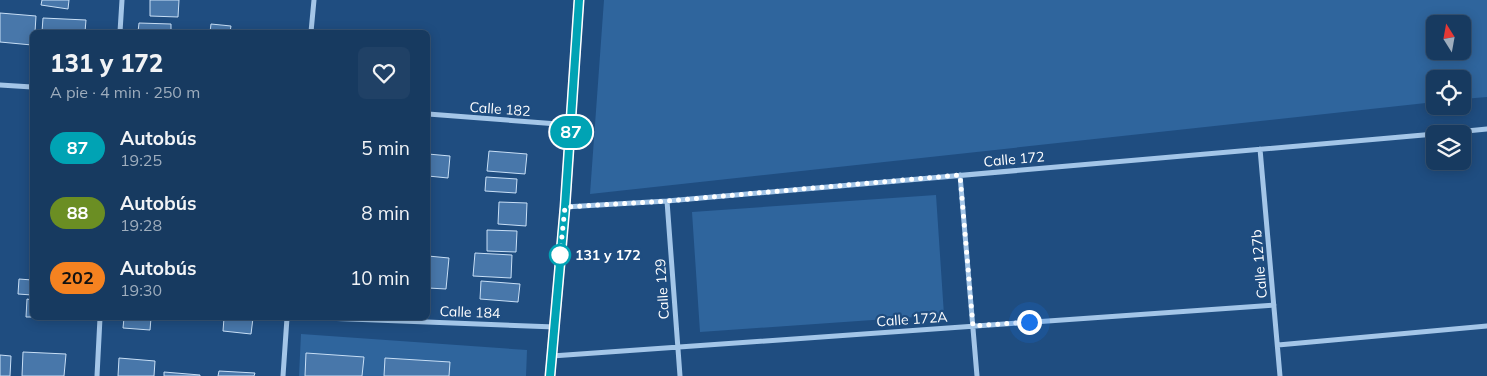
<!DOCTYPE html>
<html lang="es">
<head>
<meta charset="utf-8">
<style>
	:root { --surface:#173a60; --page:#204166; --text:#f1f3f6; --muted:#9eadbd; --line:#365475 }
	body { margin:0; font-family:Mulish,sans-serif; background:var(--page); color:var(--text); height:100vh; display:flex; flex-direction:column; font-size:19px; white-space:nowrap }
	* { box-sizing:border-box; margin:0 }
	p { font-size:16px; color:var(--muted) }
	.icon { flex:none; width:28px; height:28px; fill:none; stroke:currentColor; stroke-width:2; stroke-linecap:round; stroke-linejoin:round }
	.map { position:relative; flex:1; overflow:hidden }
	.panel { position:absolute; left:30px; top:30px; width:400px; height:290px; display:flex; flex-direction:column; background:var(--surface); border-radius:8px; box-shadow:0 2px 12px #0003,0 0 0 1px var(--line) }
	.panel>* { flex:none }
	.badge { padding:0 10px; border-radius:16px; font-size:18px; line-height:32px }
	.needle { width:32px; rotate:349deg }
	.buttons { position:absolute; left:1426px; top:15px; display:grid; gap:10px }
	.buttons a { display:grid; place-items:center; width:45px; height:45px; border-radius:8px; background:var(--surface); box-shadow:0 2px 12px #0003,0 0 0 1px var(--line); font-size:25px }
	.you { position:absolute; width:25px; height:25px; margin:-12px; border:4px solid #fff; border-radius:50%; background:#1a73e8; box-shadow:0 0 0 8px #1a73e833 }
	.map>.badge { position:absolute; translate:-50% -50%; box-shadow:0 0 0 2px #fff }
	.round { display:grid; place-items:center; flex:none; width:52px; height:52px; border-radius:8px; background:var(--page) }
	.head { display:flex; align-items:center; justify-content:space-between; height:85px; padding:0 20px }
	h1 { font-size:24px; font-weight:800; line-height:38px }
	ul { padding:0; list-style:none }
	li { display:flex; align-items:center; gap:15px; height:65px; padding:0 20px }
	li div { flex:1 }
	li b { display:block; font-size:19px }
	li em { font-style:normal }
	li .badge { min-width:55px; font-weight:700; text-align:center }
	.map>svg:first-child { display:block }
	.green { fill:#2f659d; fill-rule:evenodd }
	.building { fill:#4877aa; stroke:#c8dff6 }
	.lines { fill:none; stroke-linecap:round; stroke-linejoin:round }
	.street { stroke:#a4c6e8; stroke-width:5 }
	.secondary { stroke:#cfe2f7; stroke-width:10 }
	.line-casing { stroke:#fff; stroke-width:11 }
	.line { stroke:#00a3b4; stroke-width:8 }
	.walk { stroke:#fff; stroke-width:5; stroke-dasharray:0 9 }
	.stop-dot { fill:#fff; stroke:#00a3b4; stroke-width:2.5 }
	.labels { text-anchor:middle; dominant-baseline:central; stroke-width:4.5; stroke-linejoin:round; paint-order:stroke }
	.street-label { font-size:14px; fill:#fff; stroke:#1f4d80 }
	.stop-label { font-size:14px; font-weight:bold; fill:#fff; stroke:#1f4d80; text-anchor:start }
</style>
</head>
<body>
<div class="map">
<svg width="1487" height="376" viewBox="0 0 1487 376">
	<rect width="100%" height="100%" fill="#1f4d80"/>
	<!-- green -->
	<path class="green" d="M604,0H1487V97L1463,99L1462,79H1435V102L590,194ZM1435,24H1462V51H1435Z
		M936,195L944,315L700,332L692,212Z
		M301,334L527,350L526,376H299Z"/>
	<!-- building -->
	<path class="building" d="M42,0H69L68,9L41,5Z
		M150,0H179L178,17L150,16Z
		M0,13L36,16L35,32H32V45L0,42Z
		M43,18L86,20L85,32H42Z
		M139,23L171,24V32H138Z
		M211,24L231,26L230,32H210Z
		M489,151L527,154L525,174L487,171Z
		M428,154L450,156L448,178L428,176Z
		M486,177L517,179L516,193L485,191Z
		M499,202L527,203L526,226L498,224Z
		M487,230L517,231L516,252L487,251Z
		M475,253L512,255L511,278L473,276Z
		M428,256L449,258L446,289L428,288Z
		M19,279L32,280V295L18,294Z
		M481,281L520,284L518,302L480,299Z
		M27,299L32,300V317H26Z
		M124,318H151L150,330L123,328Z
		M224,318H253L251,334L223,331Z
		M23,352L66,354L64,376H22Z
		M306,353L364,357L362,376H305Z
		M0,355L11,356L10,376H0Z
		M119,358L155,361L154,376H118Z
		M385,358L450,362L449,376H384Z
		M219,371L255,373L254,376H218Z
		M164,372L200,375V376H164Z"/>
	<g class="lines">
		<!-- street -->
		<path class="street" d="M120,32L122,0
			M311,32L314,0
			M0,85L32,87
			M428,114L571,125
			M1436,134L1487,129
			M1260,149L1280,376
			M960,175L977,376
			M667,201L680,376
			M565,207L667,201L1435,134
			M324,318L555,327
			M1278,345L1487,326
			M552,356L1274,305
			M97,376L100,318
			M283,376L287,318"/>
		<!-- secondary -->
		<path class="secondary" d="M550,376L565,207L579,0"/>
	</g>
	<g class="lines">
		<defs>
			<path id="line" d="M550,376L565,207L579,0"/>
		</defs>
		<!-- line casing -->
		<use href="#line" class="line-casing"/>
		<!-- line -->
		<use href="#line" class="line"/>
		<!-- walk -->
		<path class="walk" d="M560,255L565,207L667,201L960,175L973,326L1029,322"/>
	</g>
	<!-- markers -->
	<circle class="stop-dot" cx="560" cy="255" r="10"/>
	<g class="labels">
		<!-- street labels -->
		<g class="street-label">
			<text transform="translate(500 109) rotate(4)">Calle 182</text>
			<text transform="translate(1014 159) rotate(-5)">Calle 172</text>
			<text transform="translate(1259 264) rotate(-95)">Calle 127b</text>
			<text transform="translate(662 289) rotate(-94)">Calle 129</text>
			<text transform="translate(470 312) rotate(2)">Calle 184</text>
			<text transform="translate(912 319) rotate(-4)">Calle 172A</text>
		</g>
		<!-- stop labels -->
		<g class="stop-label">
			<text x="575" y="255">131 y 172</text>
		</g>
	</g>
</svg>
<div class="buttons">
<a><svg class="needle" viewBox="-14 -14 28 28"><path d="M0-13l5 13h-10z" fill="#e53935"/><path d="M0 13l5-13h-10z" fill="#9eadbd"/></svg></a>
<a><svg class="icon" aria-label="locate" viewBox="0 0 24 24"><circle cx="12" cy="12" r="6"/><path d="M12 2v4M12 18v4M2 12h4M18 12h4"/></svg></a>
<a><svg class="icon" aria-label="layers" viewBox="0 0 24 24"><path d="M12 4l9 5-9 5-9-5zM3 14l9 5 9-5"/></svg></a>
</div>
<div class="you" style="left:1029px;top:322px"></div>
<b class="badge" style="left:571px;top:132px;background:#00a3b4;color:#fff">87</b>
<section class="panel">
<div class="head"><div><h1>131 y 172</h1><p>A pie · 4 min · 250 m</p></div><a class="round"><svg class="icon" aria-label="heart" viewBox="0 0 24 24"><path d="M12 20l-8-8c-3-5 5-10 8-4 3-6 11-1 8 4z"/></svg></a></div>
<ul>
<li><span class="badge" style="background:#00a3b4;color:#fff">87</span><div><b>Autobús</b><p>19:25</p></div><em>5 min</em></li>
<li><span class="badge" style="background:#6b8e23;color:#fff">88</span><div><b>Autobús</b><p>19:28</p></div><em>8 min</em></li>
<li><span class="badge" style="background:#f58220;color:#111">202</span><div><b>Autobús</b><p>19:30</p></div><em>10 min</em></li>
</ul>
</section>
</div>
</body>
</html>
